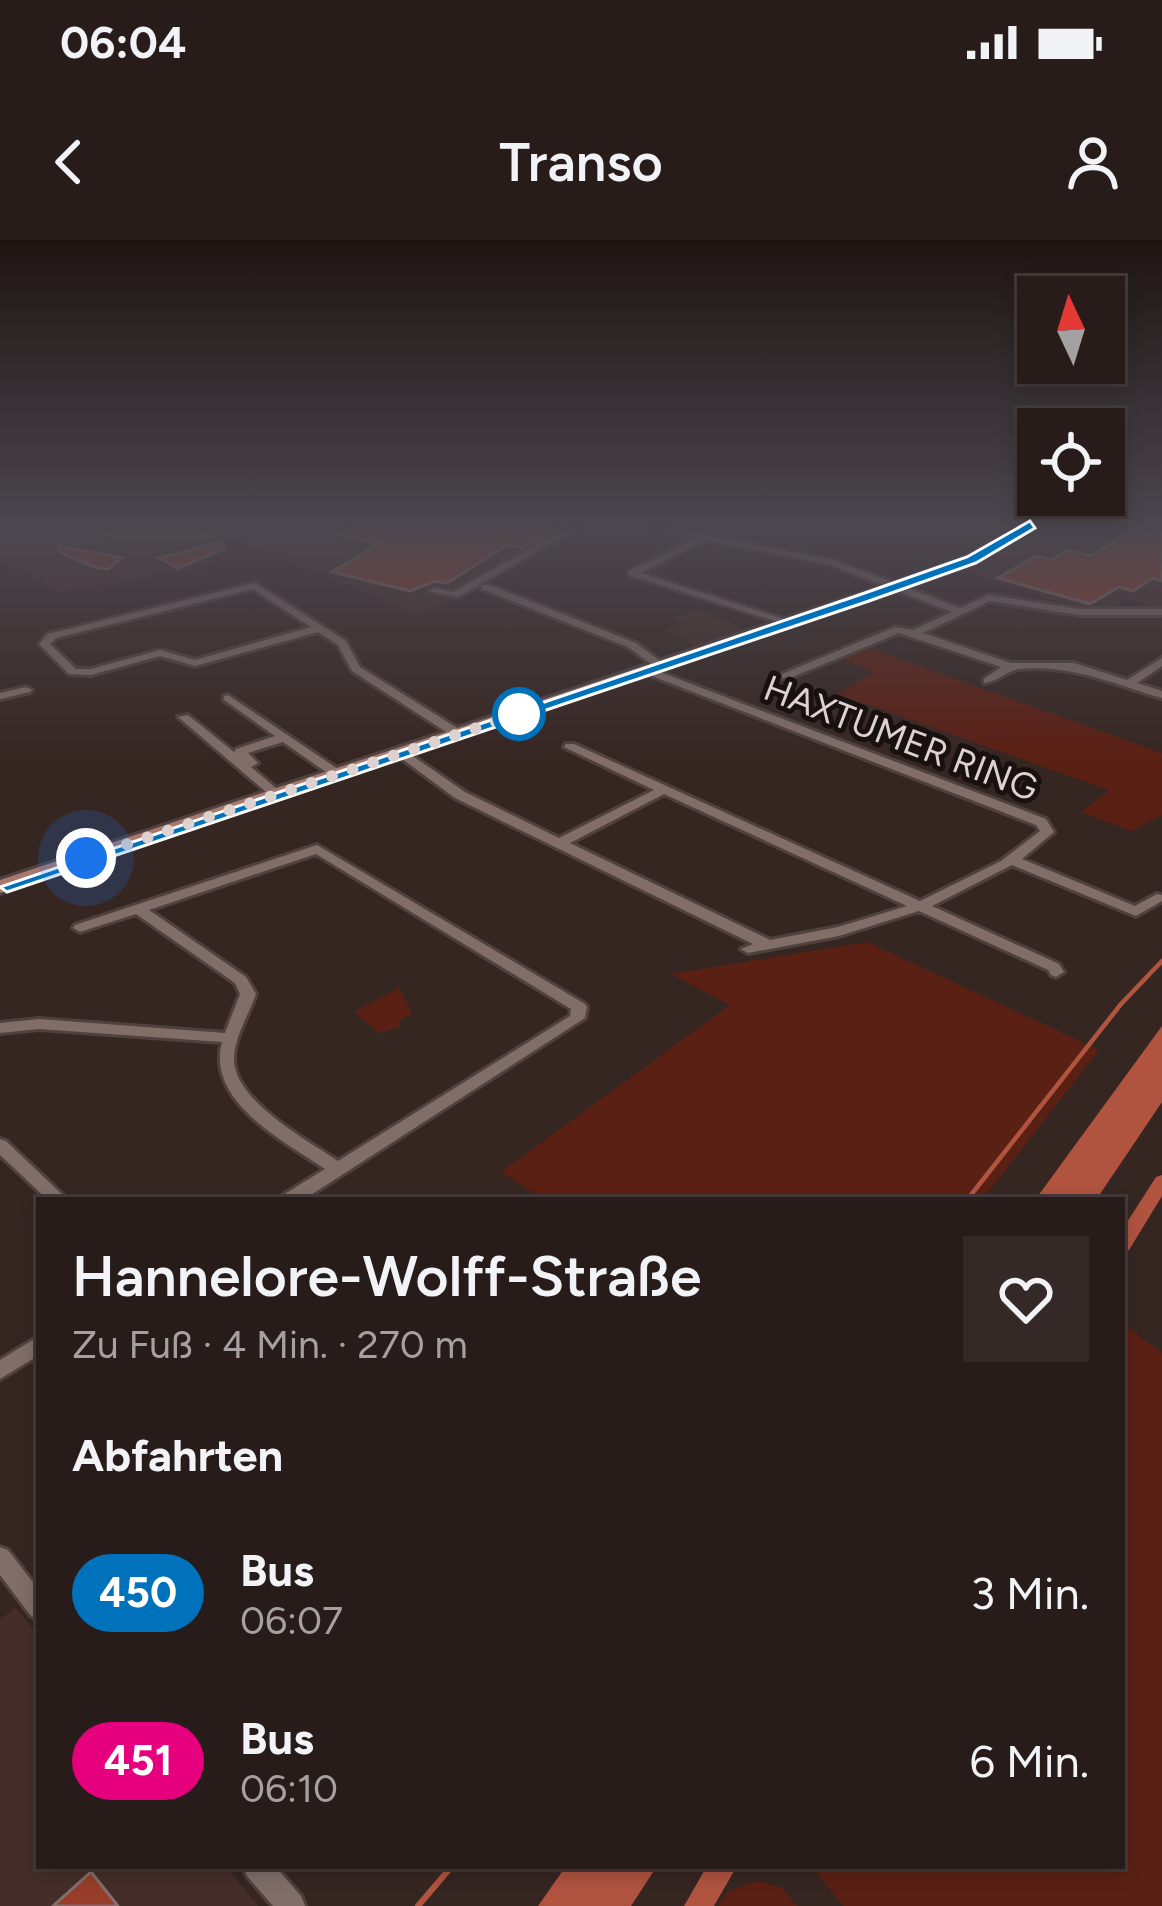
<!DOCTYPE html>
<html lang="de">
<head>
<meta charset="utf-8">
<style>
	:root { --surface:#281c1a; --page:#342927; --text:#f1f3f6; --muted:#a5a1a2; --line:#443a39 }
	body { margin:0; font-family:Figtree,sans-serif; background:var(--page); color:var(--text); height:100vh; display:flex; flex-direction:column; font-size:45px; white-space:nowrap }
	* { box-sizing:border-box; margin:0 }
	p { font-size:39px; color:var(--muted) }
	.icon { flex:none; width:66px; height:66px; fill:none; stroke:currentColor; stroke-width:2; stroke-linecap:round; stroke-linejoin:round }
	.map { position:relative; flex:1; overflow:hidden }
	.panel { position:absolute; left:36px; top:957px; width:1089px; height:672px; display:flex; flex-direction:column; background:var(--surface); border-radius:0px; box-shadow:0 6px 18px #0003,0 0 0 3px var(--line) }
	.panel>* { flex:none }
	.badge { padding:0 24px; border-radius:39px; font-size:42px; line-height:78px }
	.needle { width:78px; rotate:356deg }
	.buttons { position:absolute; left:1017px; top:36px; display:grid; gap:24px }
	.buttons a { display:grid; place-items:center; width:108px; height:108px; border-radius:0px; background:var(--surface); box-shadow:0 6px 18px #0003,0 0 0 3px var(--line); font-size:60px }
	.you { position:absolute; width:60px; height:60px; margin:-30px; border:9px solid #fff; border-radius:50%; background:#1a73e8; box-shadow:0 0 0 18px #1a73e833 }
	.map>.badge { position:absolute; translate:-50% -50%; box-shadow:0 0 0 6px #fff }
	h2 { padding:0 36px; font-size:45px; line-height:108px }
	.round { display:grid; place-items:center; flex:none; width:126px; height:126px; border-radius:0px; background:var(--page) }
	.head { display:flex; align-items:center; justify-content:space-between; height:204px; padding:0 36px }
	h1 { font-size:57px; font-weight:600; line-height:90px }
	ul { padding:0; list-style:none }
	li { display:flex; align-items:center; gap:36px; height:168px; padding:0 36px }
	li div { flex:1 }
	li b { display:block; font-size:45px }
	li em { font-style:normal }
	li .badge { min-width:132px; font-weight:700; text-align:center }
	.status { display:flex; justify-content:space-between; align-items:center; height:84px; padding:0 60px; background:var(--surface); direction:ltr }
	.status svg { height:33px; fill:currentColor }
	header { display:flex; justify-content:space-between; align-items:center; height:156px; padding:0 36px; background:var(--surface); font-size:54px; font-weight:600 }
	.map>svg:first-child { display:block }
	.built { fill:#452e29 }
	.green { fill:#5b2014 }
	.water { fill:#b05440 }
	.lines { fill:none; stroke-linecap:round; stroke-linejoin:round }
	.stream-far1 { stroke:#b05440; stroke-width:4.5 }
	.stream { stroke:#b05440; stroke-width:6 }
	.canal { fill:#b05440; fill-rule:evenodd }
	.building { fill:#973d2a; stroke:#836f6b; stroke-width:3 }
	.minor-casing { stroke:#4f413e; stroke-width:6 }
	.secondary-casing { stroke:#4f413e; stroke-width:6 }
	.minor { fill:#816e69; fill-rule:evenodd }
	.secondary { fill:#a6786e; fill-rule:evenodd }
	.line { fill:#0072bc; stroke:#fff; stroke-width:3 }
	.walk { stroke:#ddd2cf; stroke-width:12; stroke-dasharray:0 21.6 }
	.stop-dot { fill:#fff; stroke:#0072bc; stroke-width:6 }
	.labels { text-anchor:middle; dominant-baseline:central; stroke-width:10; stroke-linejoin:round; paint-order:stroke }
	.far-street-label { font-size:36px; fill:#ddd2cf; stroke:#18110f }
</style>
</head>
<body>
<div class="status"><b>06:04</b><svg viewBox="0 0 49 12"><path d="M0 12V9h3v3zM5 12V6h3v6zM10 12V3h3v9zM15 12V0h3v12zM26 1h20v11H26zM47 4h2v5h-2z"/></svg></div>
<header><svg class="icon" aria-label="back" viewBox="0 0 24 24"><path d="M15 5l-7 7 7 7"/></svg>Transo<svg class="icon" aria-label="person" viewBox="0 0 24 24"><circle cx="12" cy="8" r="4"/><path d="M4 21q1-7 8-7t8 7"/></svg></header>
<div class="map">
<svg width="1162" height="1666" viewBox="0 0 1162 1666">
	<rect width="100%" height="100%" fill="#362622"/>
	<!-- built -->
	<path class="built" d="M0,285H570L533,313L421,375L227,296L205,328L60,352L0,322Z
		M1042,285H1162V368L1124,358L1109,370L1084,369L961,331Z
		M699,369L745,390L698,408L664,390L683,383L673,378Z
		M16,1368L39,1396V1626H226L258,1666H0V1379Z"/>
	<!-- green -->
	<path class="green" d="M864,406L1162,513V575L1131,591L1082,572L1109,550L838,454L874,432L841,419Z
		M867,702L1099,810L982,960H545L501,932L730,765L671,734Z
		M399,748L412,773L398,781L401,787L379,793L354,772Z
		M1122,1083L1162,1113V1666H843L812,1626H1122Z
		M758,1641L782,1648L797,1666H718L728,1651Z"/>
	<!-- water -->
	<path class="water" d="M1162,786V862L1096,960H1035Z
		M566,1626H657L631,1666H538Z"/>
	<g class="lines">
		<!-- stream-far1 -->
		<path class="stream-far1" d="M967,960L1121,764L1162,721"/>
		<!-- stream -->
		<path class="stream" d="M418,1666L452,1626"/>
		<!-- canal -->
		<path class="canal" d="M1162,935V956L1129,1010L1122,1012V990L1156,937Z
			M707,1626H737L714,1666H684Z"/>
	</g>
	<!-- building -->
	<path class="building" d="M86,285H166L167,292L184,285L215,296L111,297Z
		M353,285H562L522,308L507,305L447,343L436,341L410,351L332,332L380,303L336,294Z
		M1162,289V341L1153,338L1133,351L1119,347L1090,364L998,338L1036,316L1051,320L1068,310L1091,316L1132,291L1151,296Z
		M222,302L224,309L178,328L159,318Z
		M60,306L122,318L108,329L94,327L58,311Z
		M91,1632L118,1666H53Z"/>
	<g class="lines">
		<defs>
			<path id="minor" d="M571,285H583L458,357L429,351L434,348L453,352Z
				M642,285H660L837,321L960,368L989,355L1079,369H1162V375H1079L990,361L923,393L1011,423H1074L1127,440L1162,418V426L1137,443L1162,451V458C1113,444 1072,424 1019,429C1006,431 997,442 984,443V439L1001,427L899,393L790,438H782V434L895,387L913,390L952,372L831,325L706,300L641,333L796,383L787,385L629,335V331L695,298Z
				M255,343L346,401L360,427L462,491V497H454L352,431L338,405L318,392L195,426L160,416L91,435L69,434L39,404L48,394ZM253,349L311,387L195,420L160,410L91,429H76L50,404L56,398Z
				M482,345H490L636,403L668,427L658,429L628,407L482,349Z
				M644,429H652L1046,579L1054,592L1022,619L1135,666L1157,654L1162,655V661L1136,676L1012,625L932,666L1059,724L1064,732L1056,737L1051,735L1048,730L919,671L839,696L748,713L741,709L753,704L455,558L394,513L400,509L404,510L465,552L559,598L654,550L564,507L566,504H574L920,661L1001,621L1040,591L1036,585L644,433ZM664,554L907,666L838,687L770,700L570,603Z
				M26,447L32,450L30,452L0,459V453Z
				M228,455L341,531V537H333L283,502L248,513L258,523L251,527L283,554L282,557H272L178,477L188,475L234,512L236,509L275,496L224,460V456Z
				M317,605L585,764L587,767L585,778L303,960H280L283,955L325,929C284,901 206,862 222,802L39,789L0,793V783L39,779L225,793L240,754L235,743L136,674L80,692L73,688L75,685ZM316,614L571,769L570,776L338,921C307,900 232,860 234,817C235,796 249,774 256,754L246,737L149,670Z
				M0,899L6,901L68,960H48L0,915Z
				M39,1096V1115L0,1139V1120Z
				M0,1307L8,1310L39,1350V1379L31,1376L0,1335Z
				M243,1626H275L301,1656L305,1666H273L247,1636Z"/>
			<path id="secondary" d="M1021,285H1037L976,323L0,653V640L896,342L966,317Z"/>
		</defs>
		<!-- minor casing -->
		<use href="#minor" class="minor-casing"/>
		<!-- secondary casing -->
		<use href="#secondary" class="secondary-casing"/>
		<!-- minor -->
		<use href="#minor" class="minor"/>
		<!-- secondary -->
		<use href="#secondary" class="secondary"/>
	</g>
	<!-- sky -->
	<linearGradient id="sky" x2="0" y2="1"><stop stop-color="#1e1513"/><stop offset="0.55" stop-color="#4c474f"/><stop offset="1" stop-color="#4c474f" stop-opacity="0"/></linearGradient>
	<rect width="1162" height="518" fill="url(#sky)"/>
	<!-- line -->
	<path class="line" d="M1030,281L1035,288L976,323L869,361L7,652L0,647L859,355L967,317Z"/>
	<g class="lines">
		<!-- walk -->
		<path class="walk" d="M86,618L519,474"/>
	</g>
	<!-- markers -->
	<circle class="stop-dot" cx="519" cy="474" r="24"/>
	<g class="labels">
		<!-- far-street labels -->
		<g class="far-street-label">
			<text transform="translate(901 498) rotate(21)">HAXTUMER RING</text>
		</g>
	</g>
</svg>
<div class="buttons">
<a><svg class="needle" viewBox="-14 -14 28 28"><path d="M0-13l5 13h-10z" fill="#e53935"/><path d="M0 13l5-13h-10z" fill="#a5a1a2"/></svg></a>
<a><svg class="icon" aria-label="locate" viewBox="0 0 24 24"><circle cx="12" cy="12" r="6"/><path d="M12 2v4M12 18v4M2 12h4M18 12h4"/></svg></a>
</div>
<div class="you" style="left:86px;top:618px"></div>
<section class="panel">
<div class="head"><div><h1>Hannelore-Wolff-Straße</h1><p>Zu Fuß · 4 Min. · 270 m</p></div><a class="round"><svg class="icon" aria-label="heart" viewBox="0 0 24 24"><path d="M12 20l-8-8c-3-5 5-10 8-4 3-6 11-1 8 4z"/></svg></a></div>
<h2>Abfahrten</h2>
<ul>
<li><span class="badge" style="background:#0072bc;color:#fff">450</span><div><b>Bus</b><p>06:07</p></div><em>3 Min.</em></li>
<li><span class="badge" style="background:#e6007e;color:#fff">451</span><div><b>Bus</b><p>06:10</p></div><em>6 Min.</em></li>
</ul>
</section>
</div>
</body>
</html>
